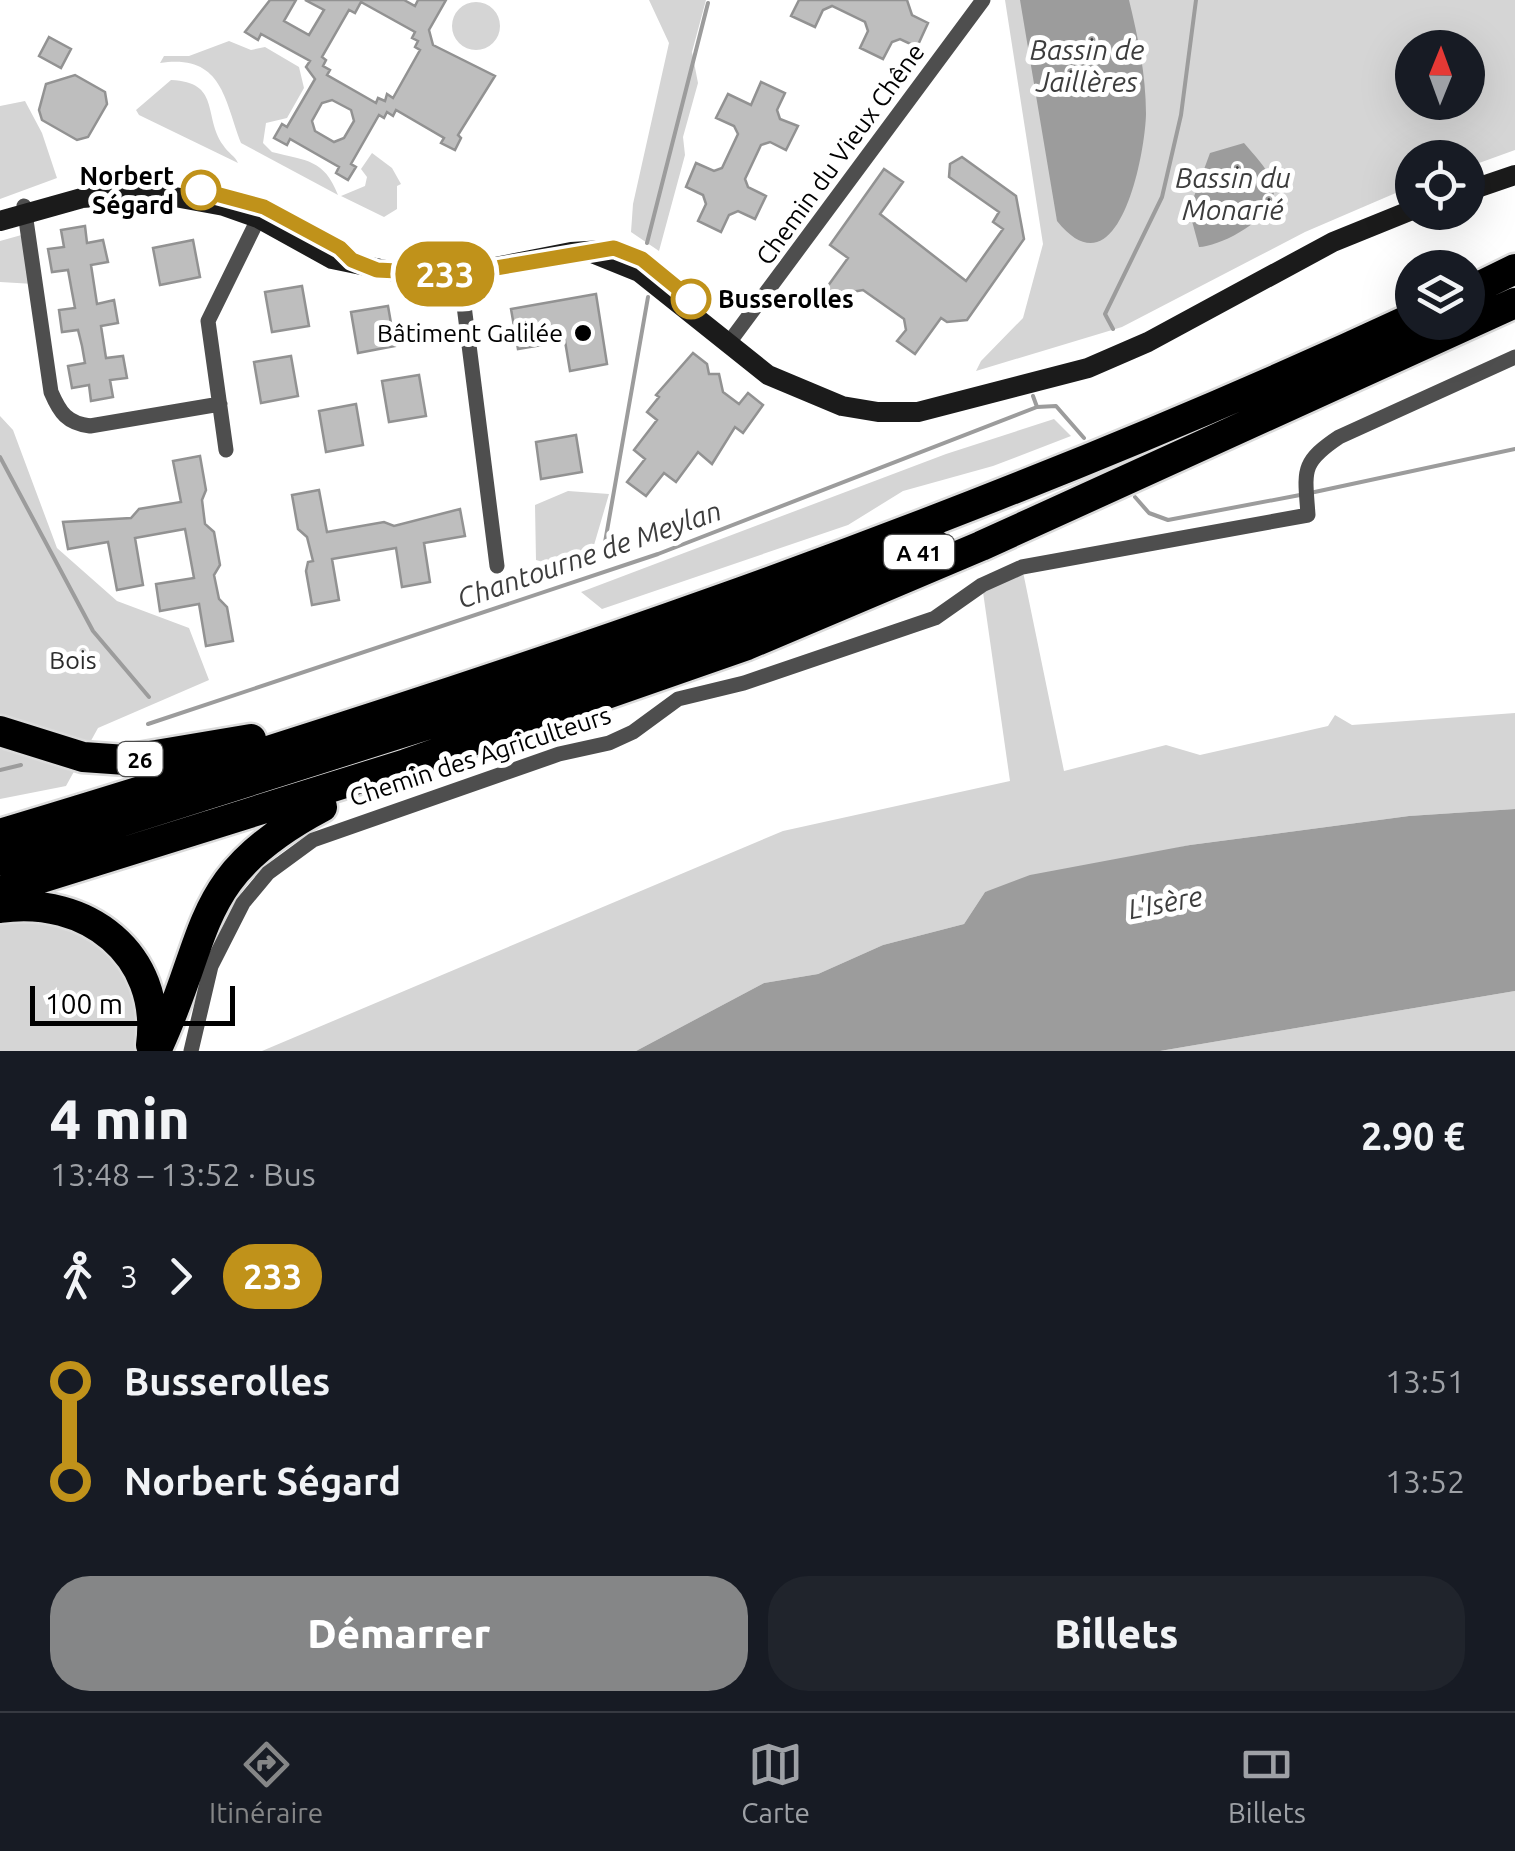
<!DOCTYPE html>
<html lang="fr">
<head>
<meta charset="utf-8">
<style>
	:root { --surface:#171b24; --page:#20242c; --text:#f1f3f6; --muted:#9ea1a6; --line:#363941; --accent:#858687 }
	body { margin:0; font-family:Ubuntu,sans-serif; background:var(--page); color:var(--text); height:100vh; display:flex; flex-direction:column; font-size:38px; white-space:nowrap }
	* { box-sizing:border-box; margin:0 }
	p { font-size:32px; color:var(--muted) }
	.icon { flex:none; width:55px; height:55px; fill:none; stroke:currentColor; stroke-width:2; stroke-linecap:round; stroke-linejoin:round }
	.map { position:relative; height:1051px; overflow:hidden }
	.side { display:flex; flex-direction:column; background:var(--surface); flex:1 }
	.side>* { flex:none }
	.badge { padding:0 20px; border-radius:32px; font-size:35px; line-height:65px }
	.needle { width:65px; rotate:1deg }
	.tools { position:absolute; left:1395px; top:30px; display:grid; gap:20px }
	.tools a { display:grid; place-items:center; width:90px; height:90px; border-radius:50%; background:var(--surface); box-shadow:0 10px 40px #0002; font-size:50px }
	.scale { position:absolute; left:30px; bottom:25px; width:205px; box-sizing:border-box; padding-left:10px; border:5px solid #000; border-top:0; font-size:28px; line-height:35px; white-space:nowrap; color:#000; -webkit-text-stroke:8px #fff; paint-order:stroke }
	.map>.badge { position:absolute; translate:-50% -50%; box-shadow:0 0 0 5px #fff }
	.legs { display:flex; align-items:center; gap:15px; height:110px; padding:0 50px; font-size:32px }
	.legs p { margin-inline-start:auto }
	.summary { display:flex; align-items:center; justify-content:space-between; height:170px; padding:0 50px }
	h1 { font-size:55px; font-weight:800; line-height:75px }
	.primary-button { display:flex; gap:20px; margin-top:auto; padding:20px 50px }
	.primary-button a { flex:1; height:115px; border-radius:40px; background:var(--accent); color:#fff; font-size:40px; font-weight:800; line-height:115px; text-align:center }
	.primary-button a+a { background:var(--page); color:var(--text) }
	ul { padding:0 50px; list-style:none }
	li { display:flex; align-items:center; gap:35px; height:100px; font-size:38px }
	li i { display:grid; place-items:center; width:15px; height:100%; margin:0 12px; background:currentColor }
	li i::after { content:''; width:25px; height:25px; margin:-12px; border:8px solid; border-radius:50%; background:var(--surface) }
	li p { margin-inline-start:auto }
	li:first-child i { background:linear-gradient(#0000 50%,currentColor 0) }
	li:last-child i { background:linear-gradient(currentColor 50%,#0000 0) }
	.tab-bar { display:flex; justify-content:space-around; align-items:center; height:140px; border-top:2px solid var(--line); background:var(--surface); font-size:28px; color:var(--muted) }
	.tab-bar a { display:grid; justify-items:center; gap:5px }
	.tab-bar .active { color:var(--accent) }
	.map>svg:first-child { display:block }
	.green { fill:#d5d5d5; fill-rule:evenodd }
	.water { fill:#9c9c9c }
	.lines { fill:none; stroke-linecap:round; stroke-linejoin:round }
	.stream { stroke:#9c9c9c; stroke-width:4 }
	.building { fill:#bebebe; stroke:#929292; stroke-width:2.5; fill-rule:evenodd }
	.highway-casing { stroke:#dbdbdb; stroke-width:35 }
	.street { stroke:#4e4e4e; stroke-width:15 }
	.secondary { stroke:#1b1b1b; stroke-width:20 }
	.highway { stroke:#000; stroke-width:30 }
	.line-1-casing { stroke:#fff; stroke-width:22 }
	.line-1 { stroke:#c0921a; stroke-width:15 }
	.stop-1-dot { fill:#fff; stroke:#c0921a; stroke-width:5 }
	.poi-dot { fill:#000; stroke:#fff; stroke-width:4 }
	.labels { text-anchor:middle; dominant-baseline:central; stroke-width:10; stroke-linejoin:round; paint-order:stroke }
	.shield { fill:#fff; stroke:#4c4c4c; stroke-width:2.5 }
	.shield-label { font-size:22px; font-weight:bold; fill:#000 }
	.street-label { font-size:25px; fill:#000; stroke:#fff }
	.stop-label { font-size:25px; font-weight:bold; fill:#000; stroke:#fff; text-anchor:end }
	.poi-label { font-size:25px; fill:#000; stroke:#fff; text-anchor:end }
	.park-label { font-size:25px; fill:#2c2c2c; stroke:#fff }
	.water-label { font-size:28px; font-style:italic; fill:#3d3d3d; stroke:#fff }
</style>
</head>
<body>
<div class="map">
<svg width="1515" height="1051" viewBox="0 0 1515 1051">
	<rect width="100%" height="100%" fill="#fff"/>
	<!-- green -->
	<path class="green" d="M649,0H706L692,52L698,83L683,137L685,155L659,251L631,232L633,204L669,43Z
		M1005,0H1515V150L1468,167V158H1412V186L1305,232L1122,327L976,371L981,361L1023,318L1043,244ZM1412,48H1468V102H1412Z
		M452 26a24 24 0 1 1 48 0a24 24 0 1 1-48 0Z
		M229,41L251,50L265,47L299,67L304,88L287,118L266,123L263,143L272,152C307,161 324,159 338,195L241,143C224,98 222,54 160,63L164,56H189Z
		M171,80C221,82 203,116 223,145C228,153 235,156 238,163L139,115L136,110Z
		M25,101L42,133L57,178L0,199V106Z
		M372,153L392,168L401,184L397,186V209L384,217L341,196L365,186L367,177L361,169Z
		M25,234L34,284L0,282V241Z
		M0,416L13,430L57,548L117,601L189,628L209,680L98,728L66,786L0,799Z
		M1054,419L1071,436L993,466L903,491L848,525L602,609L581,592L946,454Z
		M568,491L609,494L592,552L553,565L536,560L535,505Z
		M1022,567L1064,771L1166,745L1200,755L1328,726L1335,715L1352,725L1515,713V809L1409,816L1190,845L985,892L964,924L883,945L818,974L764,983L636,1051H262L783,831L1010,781L982,585Z
		M0,915L82,926L131,978L142,1007L136,1051H0Z
		M1515,991V1051H1160Z"/>
	<!-- water -->
	<path class="water" d="M1020,0H1129C1138,37 1146,75 1146,114C1145,156 1118,297 1057,221Z
		M1244,143C1254,155 1268,169 1273,183C1283,214 1223,246 1199,247L1189,210L1210,153Z
		M1515,809V991L1160,1051H636L764,983L818,974L883,945L964,924L985,892L1030,875L1190,845L1409,816Z"/>
	<g class="lines">
		<!-- stream -->
		<path class="stream" d="M647,243L708,3
			M1113,329L1105,314L1162,197L1181,115L1196,0
			M1033,396L1037,407
			M0,457L93,631L149,697
			M1310,493L1515,449
			M1135,497L1149,513L1168,520L1300,495
			M604,548L648,297
			M148,724L658,554L1037,407L1056,406L1084,438
			M0,770L21,765"/>
	</g>
	<!-- building -->
	<path class="building" d="M270,0H296L284,21L309,35L324,10L305,0H404L415,6L418,0H446L429,30L433,45L495,76L458,135L461,138L455,150L441,143L444,138L396,110L393,116L387,112L384,118L379,115L351,164L356,167L348,180L336,173L339,167L290,139L287,145L274,138L282,124L287,127L315,79L306,67L310,61L261,34L258,40L245,32ZM361,2L415,32L412,38L418,41L415,47L420,50L393,98L387,94L385,101L378,98L376,103L327,75L330,70L323,66L326,60L322,57L349,10L355,13ZM332,100L351,110L354,121L344,138L334,142L315,131L312,121L322,103Z
		M799,0H907L912,15L928,23L917,47L900,39L892,42L883,59L860,48L868,31L865,22L832,6L823,10L815,27L791,16Z
		M49,37L71,49L61,68L39,56Z
		M75,75L105,92L107,104L88,137L77,140L42,120L39,110L46,84Z
		M761,82L785,93L777,110L780,119L798,126L786,150L770,142L761,145L745,179L748,187L766,196L755,219L738,211L729,215L721,232L698,221L706,204L703,195L686,187L696,163L714,171L722,168L738,134L734,126L716,118L728,94L751,105Z
		M962,157L1016,196L1024,239L967,320L947,322L941,318L915,354L897,341L906,330L904,319L863,290L852,292L844,303L825,290L848,258L830,245L884,169L903,182L880,214L966,281L1003,229L993,222L999,212L949,177L950,164Z
		M85,226L87,243L103,240L108,262L91,265L97,304L114,300L118,323L101,326L106,358L123,356L127,378L110,380L113,397L91,401L89,385L72,388L68,366L85,363L82,346L78,330L62,332L59,310L75,308L72,292L68,270L52,272L48,249L64,247L61,230Z
		M193,240L200,277L160,285L153,248Z
		M302,286L309,326L272,332L265,292Z
		M596,294L607,364L570,371L565,341L518,349L511,309Z
		M388,306L395,346L358,353L351,312Z
		M693,353L707,364L709,374H719L723,392L739,404L748,393L763,405L743,433L735,427L712,464L698,452L676,482L664,473L646,496L627,482L645,459L634,450L657,420L647,412L659,397L656,395Z
		M291,356L298,396L261,403L254,362Z
		M419,375L426,416L389,422L382,381Z
		M356,404L363,445L326,452L319,411Z
		M576,435L582,472L541,479L536,442Z
		M200,456L206,490L202,500L205,524L214,532L220,565L214,575L219,599L227,607L233,641L206,646L199,604L160,611L156,584L194,578L185,529L135,538L143,585L117,590L108,542L68,549L63,522L131,518L139,509L181,502L173,461Z
		M319,490L327,532L384,522L394,526L460,509L465,536L424,543L430,582L402,587L396,548L332,559L339,600L312,605L306,571L308,562L313,561L307,537L298,529L292,495Z"/>
	<g class="lines">
		<defs>
			<path id="highway" d="M1468,292L1515,269
				M0,731L83,757L126,760L251,739
				M0,834C480,689 957,530 1412,318
				M0,860L521,695L936,545
				M0,891L406,764L747,645L981,546L1515,303
				M0,908C86,895 163,954 151,1045
				M156,1051C212,933 190,877 322,807"/>
		</defs>
		<!-- highway casing -->
		<use href="#highway" class="highway-casing"/>
		<!-- street -->
		<path class="street" d="M24,206L51,392C60,413 67,423 90,426L220,404
			M460,274L497,566
			M728,344L983,0
			M226,450L208,321L264,207
			M191,1051L211,966L243,903L268,873L313,840L559,754L609,743L633,732L678,699L744,683L935,618L982,585L1022,567L1308,515C1305,471 1300,463 1339,437L1515,357"/>
		<!-- secondary -->
		<path class="secondary" d="M1468,191L1515,175
			M0,221L82,198L153,193L224,206L258,218L332,259L405,274H460L571,252L603,250
			M592,253L639,272L768,375L842,406L878,412H918L1088,368L1148,342L1333,242L1412,210"/>
		<!-- highway -->
		<use href="#highway" class="highway"/>
	</g>
	<g class="lines">
		<defs>
			<path id="line-1" d="M201,190L264,207L340,248L352,260L377,270L460,274L614,248L642,259L691,299"/>
		</defs>
		<!-- line-1 casing -->
		<use href="#line-1" class="line-1-casing"/>
		<!-- line-1 -->
		<use href="#line-1" class="line-1"/>
	</g>
	<!-- markers -->
	<g class="stop-1-dot">
		<circle cx="201" cy="190" r="18"/>
		<circle cx="691" cy="299" r="18"/>
	</g>
	<circle class="poi-dot" cx="583" cy="333" r="10"/>
	<g class="labels">
		<!-- shield labels -->
		<g class="shield">
			<rect x="884" y="535" width="70" height="34" rx="8"/>
			<rect x="117.5" y="742" width="45" height="34" rx="8"/>
		</g>
		<g class="shield-label">
			<text x="919" y="552">A 41</text>
			<text x="140" y="759">26</text>
		</g>
		<!-- street labels -->
		<g class="street-label">
			<text transform="translate(840 154) rotate(-54)">Chemin du Vieux Chêne</text>
			<text transform="translate(480 756) rotate(-18)">Chemin des Agriculteurs</text>
		</g>
		<!-- stop labels -->
		<g class="stop-label">
			<text x="174" y="176">Norbert<tspan x="174" dy="29">Ségard</tspan></text>
			<text x="718" y="299" text-anchor="start">Busserolles</text>
		</g>
		<!-- poi labels -->
		<g class="poi-label">
			<text x="563" y="333">Bâtiment Galilée</text>
		</g>
		<!-- park labels -->
		<g class="park-label">
			<text x="73" y="660">Bois</text>
		</g>
		<!-- water labels -->
		<g class="water-label">
			<text x="1087" y="49">Bassin de<tspan x="1087" dy="32">Jaillères</tspan></text>
			<text x="1233" y="177">Bassin du<tspan x="1233" dy="32">Monarié</tspan></text>
			<text transform="translate(589 554) rotate(-19)">Chantourne de Meylan</text>
			<text transform="translate(1165 902) rotate(-11)">L'Isère</text>
		</g>
	</g>
</svg>
<div class="tools">
<a><svg class="needle" viewBox="-14 -14 28 28"><path d="M0-13l5 13h-10z" fill="#e53935"/><path d="M0 13l5-13h-10z" fill="#9ea1a6"/></svg></a>
<a><svg class="icon" aria-label="locate" viewBox="0 0 24 24"><circle cx="12" cy="12" r="6"/><path d="M12 2v4M12 18v4M2 12h4M18 12h4"/></svg></a>
<a><svg class="icon" aria-label="layers" viewBox="0 0 24 24"><path d="M12 4l9 5-9 5-9-5zM3 14l9 5 9-5"/></svg></a>
</div>
<div class="scale">100 m</div>
<b class="badge" style="left:445px;top:274px;background:#c0921a;color:#fff">233</b>
</div>
<section class="side">
<div class="summary"><div><h1>4 min</h1><p>13:48 – 13:52 · Bus</p></div><b>2.90 €</b></div>
<div class="legs"><svg class="icon" aria-label="walk" viewBox="0 0 24 24"><circle cx="13" cy="4" r="2"/><path d="M13 8l-2 6 4 7M11 14l-3 7M7 12l3-4h3l4 4"/></svg>3<svg class="icon" aria-label="forward" viewBox="0 0 24 24"><path d="M9 5l7 7-7 7"/></svg><b class="badge" style="background:#c0921a;color:#fff">233</b></div>
<ul>
<li><i style="color:#c0921a"></i><b>Busserolles</b><p>13:51</p></li>
<li><i style="color:#c0921a"></i><b>Norbert Ségard</b><p>13:52</p></li>
</ul>
<div class="primary-button"><a>Démarrer</a><a>Billets</a></div>
</section>
<nav class="tab-bar">
<a class="active"><svg class="icon" aria-label="directions" viewBox="0 0 24 24"><path d="M12 3l9 9-9 9-9-9zM9 14v-3h6M13 9l2 2-2 2"/></svg>Itinéraire</a>
<a><svg class="icon" aria-label="map" viewBox="0 0 24 24"><path d="M3 6l6-2 6 2 6-2v14l-6 2-6-2-6 2zM9 4v14M15 6v14"/></svg>Carte</a>
<a><svg class="icon" aria-label="tickets" viewBox="0 0 24 24"><path d="M3 7h18v10H3zM15 7v10"/></svg>Billets</a>
</nav>
</body>
</html>
